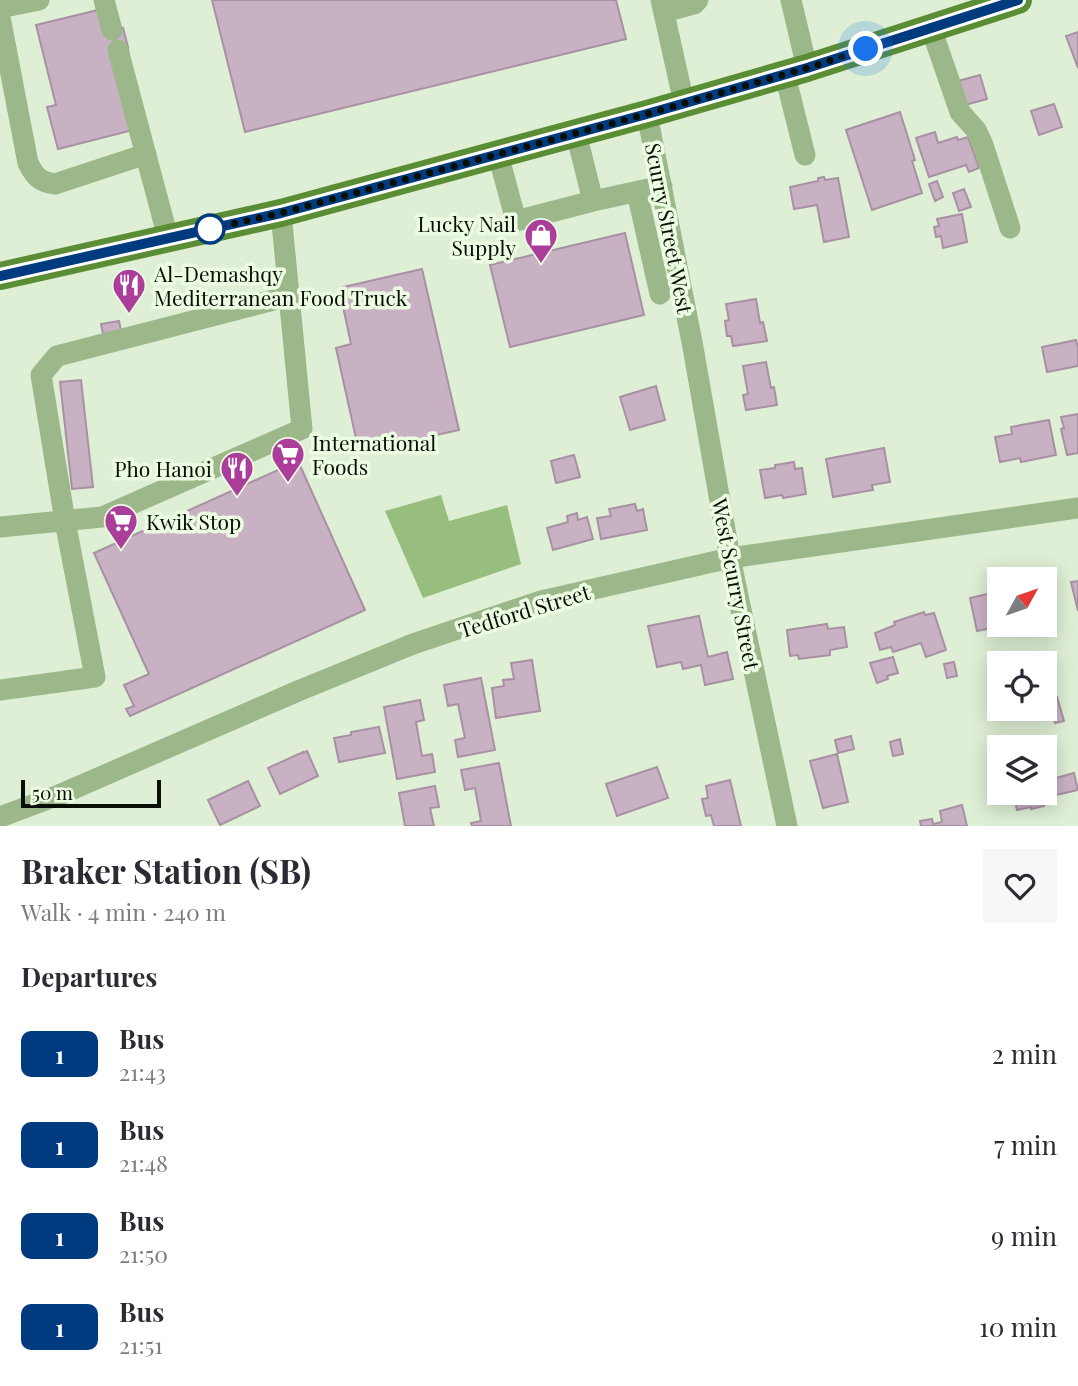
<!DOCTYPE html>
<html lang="en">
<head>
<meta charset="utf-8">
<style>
	:root { --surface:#fff; --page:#f7f7f7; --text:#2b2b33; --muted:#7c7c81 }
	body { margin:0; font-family:"Playfair Display",serif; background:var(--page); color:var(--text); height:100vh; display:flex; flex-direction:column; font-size:26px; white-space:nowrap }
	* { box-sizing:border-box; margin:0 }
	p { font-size:23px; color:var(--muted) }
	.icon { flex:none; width:38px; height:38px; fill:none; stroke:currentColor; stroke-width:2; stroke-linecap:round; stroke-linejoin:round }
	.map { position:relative; height:826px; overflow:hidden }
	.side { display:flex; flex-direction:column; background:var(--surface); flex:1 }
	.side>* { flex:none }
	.badge { padding:0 14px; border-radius:10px; font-size:24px; line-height:46px }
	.needle { width:46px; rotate:50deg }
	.buttons { position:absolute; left:987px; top:567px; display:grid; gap:14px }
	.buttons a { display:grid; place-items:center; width:70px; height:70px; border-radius:0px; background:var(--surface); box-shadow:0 4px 18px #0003; font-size:35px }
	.scale { position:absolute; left:21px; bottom:18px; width:140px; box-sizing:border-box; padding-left:7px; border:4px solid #090e06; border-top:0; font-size:19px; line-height:24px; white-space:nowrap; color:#090e06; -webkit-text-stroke:5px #ecfce2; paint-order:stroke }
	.you { position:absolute; width:35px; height:35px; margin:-18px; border:5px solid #fff; border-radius:50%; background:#1a73e8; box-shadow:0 0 0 10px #1a73e833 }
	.map>.badge { position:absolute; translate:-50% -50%; box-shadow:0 0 0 4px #fff }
	h2 { padding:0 21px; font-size:26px; line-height:63px }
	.round { display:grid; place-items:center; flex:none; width:74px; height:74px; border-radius:0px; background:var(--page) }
	.summary { display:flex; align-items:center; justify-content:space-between; height:119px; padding:0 21px }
	h1 { font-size:33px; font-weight:700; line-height:52px }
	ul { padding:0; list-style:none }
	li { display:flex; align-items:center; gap:21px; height:91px; padding:0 21px }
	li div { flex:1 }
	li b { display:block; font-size:26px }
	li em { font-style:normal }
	li .badge { min-width:77px; font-weight:700; text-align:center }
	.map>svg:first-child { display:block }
	.water { fill:#98be7f }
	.building { fill:#c9b1c4; stroke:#a891a3; stroke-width:2 }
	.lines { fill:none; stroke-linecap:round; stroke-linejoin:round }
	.minor { stroke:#9cb88b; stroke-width:21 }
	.major { stroke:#5b8d34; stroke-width:28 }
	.line-casing { stroke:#fff; stroke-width:16 }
	.line { stroke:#003b80; stroke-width:10 }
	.walk { stroke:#090e06; stroke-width:7; stroke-dasharray:0 12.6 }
	.stop-dot { fill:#fff; stroke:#003b80; stroke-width:3.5 }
	.labels { text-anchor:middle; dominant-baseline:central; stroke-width:7; stroke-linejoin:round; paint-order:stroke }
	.poi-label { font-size:21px; fill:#090e06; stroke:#ecfce2; text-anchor:start }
	.street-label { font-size:21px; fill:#090e06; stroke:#ecfce2 }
</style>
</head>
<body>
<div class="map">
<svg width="1078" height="826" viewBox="0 0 1078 826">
	<rect width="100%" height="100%" fill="#deefd5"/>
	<!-- water -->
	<path class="water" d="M441,495L449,521L507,505L521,564L423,598L385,511Z"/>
	<!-- building -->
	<path class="building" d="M212,0H616L626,39L245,132Z
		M102,9L108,31L123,28L128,47L133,130L58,149L47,107L56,105L36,25Z
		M1078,32V68L1066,36Z
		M980,75L987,99L965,105L958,81Z
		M1054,104L1062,127L1039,135L1031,111Z
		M900,112L915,160L912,161L922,193L872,210L846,130Z
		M935,132L938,143L957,137L958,140L968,137L979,168L969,172L966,165L929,177L916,138Z
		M824,177L825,180L838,178L849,237L824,242L817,205L794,209L790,187L818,181V178Z
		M937,181L943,197L935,201L929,184Z
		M964,189L971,207L959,211L953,193Z
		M962,214L967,242L943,248L941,236L936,237L934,227L939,226L937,219Z
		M625,233L644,315L510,347L490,265Z
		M422,269L459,430L359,452L336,348L351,344L339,288Z
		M756,299L760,323L763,322L767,341L733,346L731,336H727L725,321L729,320L726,304Z
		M119,321L121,331L103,334L101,324Z
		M1076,340L1078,348V366L1047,372L1042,347Z
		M766,362L771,388L774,387L777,405L746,410L743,395L748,394L743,366Z
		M81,380L93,487L72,489L60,382Z
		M656,386L665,420L630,430L620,397Z
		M1078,414V453L1067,455L1061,429L1064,428L1061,417Z
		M1049,420L1056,455L1021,462L1020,458L1000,462L995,437L1012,434L1011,427Z
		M884,448L890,482L872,485L873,490L833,497L826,459Z
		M574,455L580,477L556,483L551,461Z
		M298,461L365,610L130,716L126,709L134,706L124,685L149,674L94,553Z
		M794,462L795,469L802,468L806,494L783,498L782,495L765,498L760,470L775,468V465Z
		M635,504L637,511L643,509L647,530L601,539L597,518L611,516L609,509Z
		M577,513L578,520L587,517L593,539L553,550L547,528L568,522L567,516Z
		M1078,581V611L1071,582Z
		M996,592L998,599L999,598V625H1006L977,631L970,598Z
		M924,612L925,615L934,613L946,650L926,657L921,643L893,652L891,647L880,650L875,633L895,625L894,622Z
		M699,616L708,657L727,652L733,679L705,685L701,665L683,669L681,662L657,667L648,626Z
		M827,624L828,629L844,627L847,647L830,650V655L799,659L798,655L790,656L787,630Z
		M893,657L898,673L887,676L888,679L877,683L870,663Z
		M532,660L540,711L496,718L492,688L504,686L503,680L514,679L511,663Z
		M954,662L957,676L947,678L944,664Z
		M481,678L495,750L458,757L455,740L465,738L458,704L448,706L444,685Z
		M1057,697L1064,721L1055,723L1048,704L1050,703L1049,700Z
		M420,700L424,720L416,722L422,756L432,754L435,772L397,779L384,707Z
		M379,727L385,753L339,762L334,738L351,735V732Z
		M851,736L854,749L838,753L835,740Z
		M900,739L903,754L893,756L890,742Z
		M307,751L318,776L280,794L268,768L303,752V753Z
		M837,754L848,802L823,808L810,761Z
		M499,763L511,826H472L471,823L481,821L475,788L465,790L461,770Z
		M657,767L668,798L617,816L606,784Z
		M1074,773L1078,790L1051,796L1050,793L1041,795L1044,806L1031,809V807L1017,810L1013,793H1045V781Z
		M730,780L741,826H714L711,815L706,816L702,799L708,798L706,786Z
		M248,781L260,806L220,825L208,800Z
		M435,786L439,807L430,808L434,826H405L399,793Z
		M962,805L967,826H921L920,821L932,819L933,824L942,822L940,811Z"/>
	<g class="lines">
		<!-- minor -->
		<path class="minor" d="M104,0L112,30
			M661,0L684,103
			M791,0L807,68
			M0,8L39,0
			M665,12L694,4L698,0
			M0,17L28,163C35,177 40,182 55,184L146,154
			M931,28L960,112L976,130L983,145L1010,228
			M118,50L168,238
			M785,75L805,155
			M647,114L692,342L730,558L787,826
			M576,133L593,201
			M498,154L516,221L593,201L662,186
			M637,192L660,294
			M0,527L102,517L302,429L281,213
			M0,690L95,677L65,521L41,375L57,356L289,296
			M0,817L59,795L298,691L413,644L541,601L730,558L1078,508"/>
		<!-- major -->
		<path class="major" d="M0,276L281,213L647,114L807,68L1018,0"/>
	</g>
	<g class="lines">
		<defs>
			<path id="line" d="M0,276L281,213L647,114L807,68L1018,0"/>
		</defs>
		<!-- line casing -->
		<use href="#line" class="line-casing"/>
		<!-- line -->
		<use href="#line" class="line"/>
		<!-- walk -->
		<path class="walk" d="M210,229L281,213L647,114L807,68L866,49"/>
	</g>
	<!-- icons -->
	<defs>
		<symbol id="shop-pin" viewBox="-11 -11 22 30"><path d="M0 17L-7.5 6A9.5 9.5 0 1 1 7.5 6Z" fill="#ab3d9b" stroke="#ecfce2"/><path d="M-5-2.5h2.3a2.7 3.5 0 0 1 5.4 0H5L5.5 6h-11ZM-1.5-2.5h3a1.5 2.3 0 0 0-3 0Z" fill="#fff"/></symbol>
		<symbol id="restaurant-pin" viewBox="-11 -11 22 30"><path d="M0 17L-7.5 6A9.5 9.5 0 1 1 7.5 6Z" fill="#ab3d9b" stroke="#ecfce2"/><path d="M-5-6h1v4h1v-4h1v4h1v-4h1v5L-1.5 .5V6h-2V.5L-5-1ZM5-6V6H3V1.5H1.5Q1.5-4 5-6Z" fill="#fff"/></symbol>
		<symbol id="supermarket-pin" viewBox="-11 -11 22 30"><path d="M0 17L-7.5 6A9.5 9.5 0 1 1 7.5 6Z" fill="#ab3d9b" stroke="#ecfce2"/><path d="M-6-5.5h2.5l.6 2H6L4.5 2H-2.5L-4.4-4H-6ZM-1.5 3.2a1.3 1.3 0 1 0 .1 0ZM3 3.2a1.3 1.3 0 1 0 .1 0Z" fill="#fff"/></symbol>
	</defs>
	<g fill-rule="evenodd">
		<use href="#shop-pin" x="522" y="216" width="38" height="52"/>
		<use href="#restaurant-pin" x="110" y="266" width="38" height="52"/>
		<use href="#supermarket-pin" x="269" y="435" width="38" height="52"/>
		<use href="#restaurant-pin" x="218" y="449" width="38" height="52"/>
		<use href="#supermarket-pin" x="102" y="502" width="38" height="52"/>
	</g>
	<!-- markers -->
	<circle class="stop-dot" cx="210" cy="229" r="14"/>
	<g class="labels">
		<!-- poi labels -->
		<g class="poi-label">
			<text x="516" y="223" text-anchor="end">Lucky Nail<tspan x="516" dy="24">Supply</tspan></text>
			<text x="154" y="273">Al-Demashqy<tspan x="154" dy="24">Mediterranean Food Truck</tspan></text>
			<text x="312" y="442">International<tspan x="312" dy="24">Foods</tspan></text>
			<text x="212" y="468" text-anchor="end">Pho Hanoi</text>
			<text x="146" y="521">Kwik Stop</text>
		</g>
		<!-- street labels -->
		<g class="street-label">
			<text transform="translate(670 228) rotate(79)">Scurry Street West</text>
			<text transform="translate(737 584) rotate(79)">West Scurry Street</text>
			<text transform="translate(524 610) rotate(-17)">Tedford Street</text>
		</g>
	</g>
</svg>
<div class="buttons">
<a><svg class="needle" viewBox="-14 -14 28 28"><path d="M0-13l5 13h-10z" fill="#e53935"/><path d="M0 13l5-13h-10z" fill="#7c7c81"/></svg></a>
<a><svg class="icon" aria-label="locate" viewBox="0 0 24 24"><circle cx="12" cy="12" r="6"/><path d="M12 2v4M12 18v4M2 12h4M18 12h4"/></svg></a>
<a><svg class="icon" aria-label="layers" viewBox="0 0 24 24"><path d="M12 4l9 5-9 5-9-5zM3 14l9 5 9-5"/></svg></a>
</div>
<div class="scale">50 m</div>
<div class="you" style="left:866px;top:49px"></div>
</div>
<section class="side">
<div class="summary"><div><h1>Braker Station (SB)</h1><p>Walk · 4 min · 240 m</p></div><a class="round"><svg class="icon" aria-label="heart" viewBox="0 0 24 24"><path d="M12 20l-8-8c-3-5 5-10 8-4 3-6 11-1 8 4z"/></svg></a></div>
<h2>Departures</h2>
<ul>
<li><span class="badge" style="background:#003b80;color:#fff">1</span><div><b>Bus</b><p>21:43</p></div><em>2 min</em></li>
<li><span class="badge" style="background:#003b80;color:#fff">1</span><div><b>Bus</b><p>21:48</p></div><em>7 min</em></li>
<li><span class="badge" style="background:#003b80;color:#fff">1</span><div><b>Bus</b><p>21:50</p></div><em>9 min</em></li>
<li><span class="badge" style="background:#003b80;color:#fff">1</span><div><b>Bus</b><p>21:51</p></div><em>10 min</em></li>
</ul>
</section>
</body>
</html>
